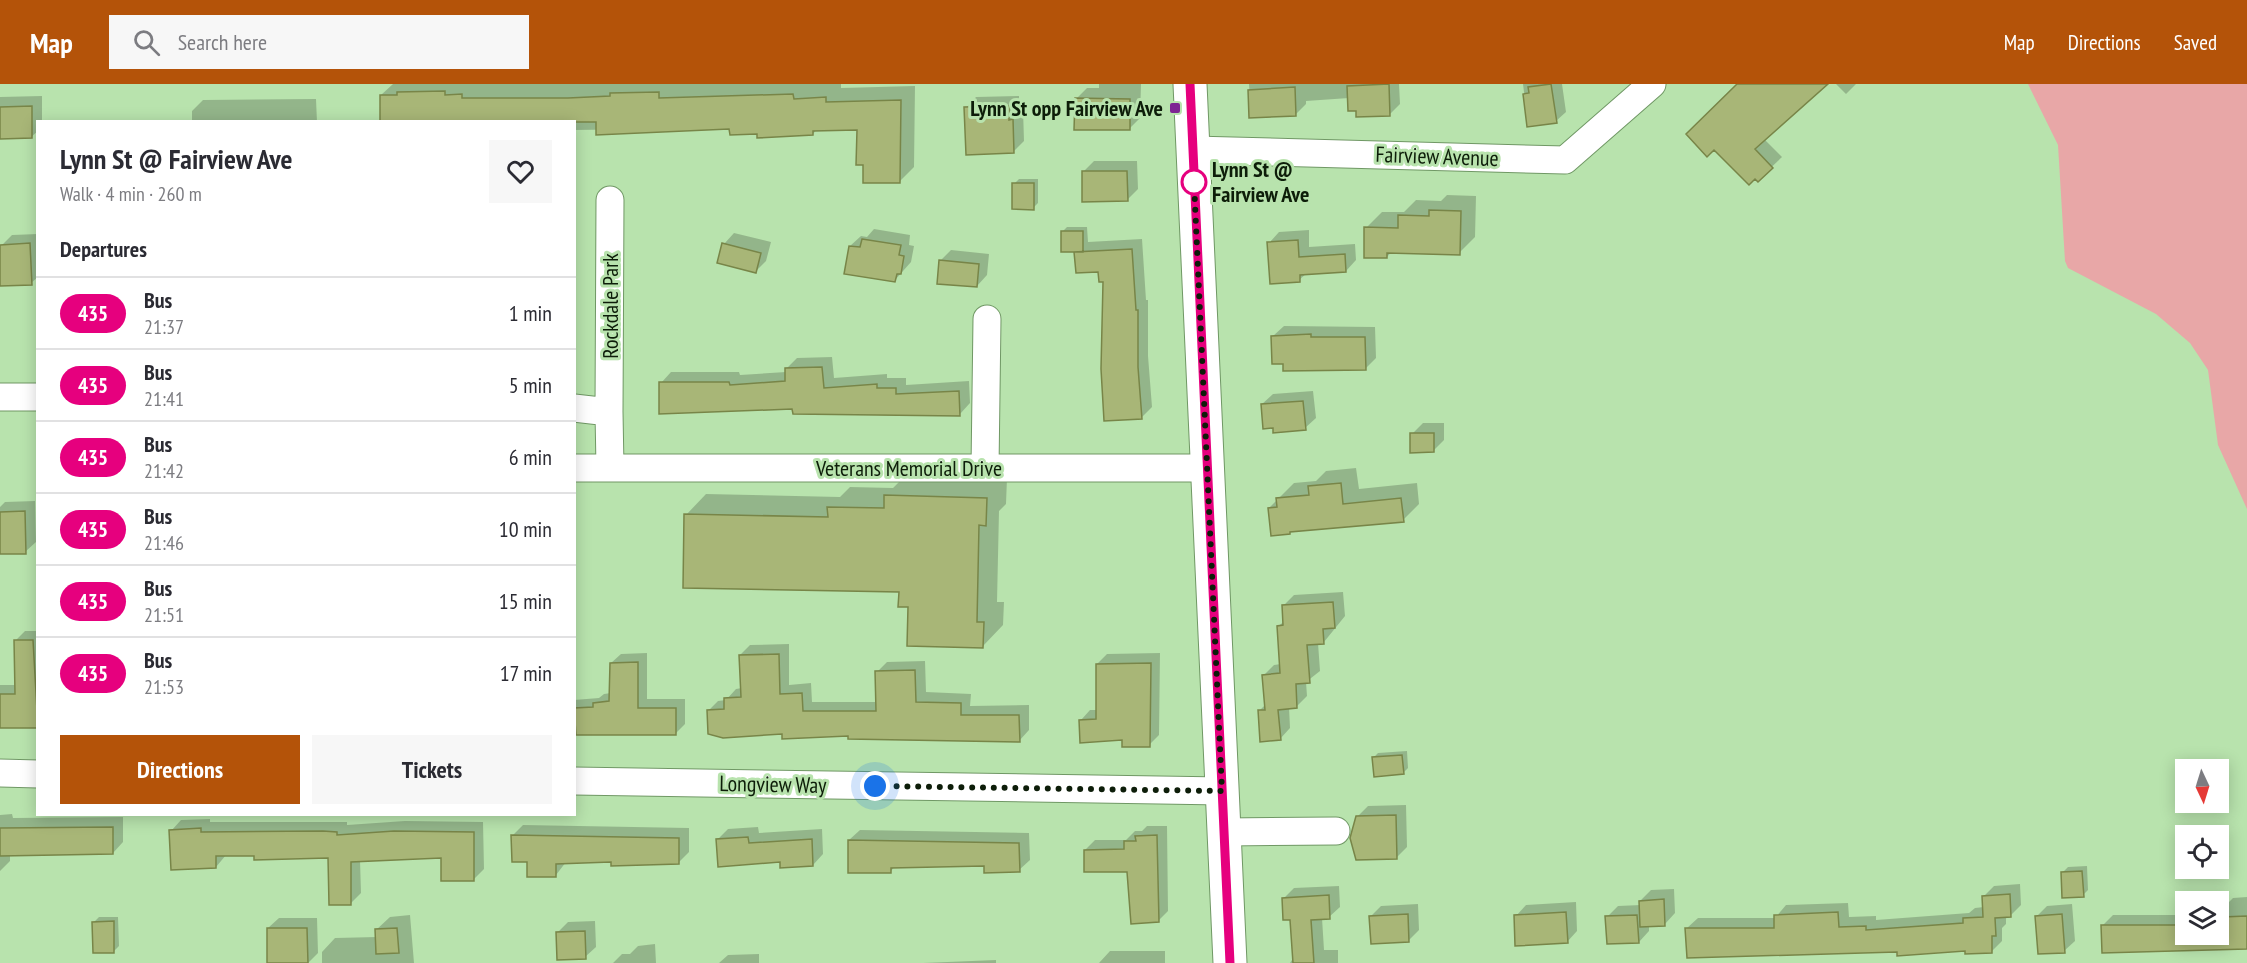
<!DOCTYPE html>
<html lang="en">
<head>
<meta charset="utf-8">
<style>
	:root { --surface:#fff; --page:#f7f7f7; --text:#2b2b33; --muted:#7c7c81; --line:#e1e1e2; --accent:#b45309 }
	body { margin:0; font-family:"PT Sans Narrow",sans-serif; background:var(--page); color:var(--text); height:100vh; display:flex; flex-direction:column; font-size:22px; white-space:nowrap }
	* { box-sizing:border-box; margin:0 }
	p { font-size:20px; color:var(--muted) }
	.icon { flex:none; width:33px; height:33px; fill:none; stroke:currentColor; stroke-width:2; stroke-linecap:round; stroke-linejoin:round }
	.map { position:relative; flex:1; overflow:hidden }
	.sheet { position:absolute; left:36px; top:36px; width:540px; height:696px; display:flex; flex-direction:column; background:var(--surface); border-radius:0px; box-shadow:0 3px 15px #0003 }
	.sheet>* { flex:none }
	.badge { padding:0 12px; border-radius:20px; font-size:21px; line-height:39px }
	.needle { width:39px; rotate:176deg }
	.tools { position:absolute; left:2175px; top:675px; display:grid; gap:12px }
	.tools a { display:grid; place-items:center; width:54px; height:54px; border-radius:0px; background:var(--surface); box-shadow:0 3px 15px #0003; font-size:30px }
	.you { position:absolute; width:30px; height:30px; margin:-15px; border:4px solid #fff; border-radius:50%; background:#1a73e8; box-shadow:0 0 0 9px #1a73e833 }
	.map>.badge { position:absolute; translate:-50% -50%; box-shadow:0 0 0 3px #fff }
	h2 { padding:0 24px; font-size:22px; line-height:54px }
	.round { display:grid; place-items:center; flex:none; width:63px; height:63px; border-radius:0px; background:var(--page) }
	.head { display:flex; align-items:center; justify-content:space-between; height:102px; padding:0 24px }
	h1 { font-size:28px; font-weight:700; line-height:45px }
	.primary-button { display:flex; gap:12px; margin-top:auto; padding:12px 24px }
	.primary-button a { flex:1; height:69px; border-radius:0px; background:var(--accent); color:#fff; font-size:24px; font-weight:700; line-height:69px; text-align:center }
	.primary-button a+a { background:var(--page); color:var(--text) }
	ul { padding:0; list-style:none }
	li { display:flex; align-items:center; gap:18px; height:72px; padding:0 24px; border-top:2px solid var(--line) }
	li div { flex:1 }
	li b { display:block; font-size:22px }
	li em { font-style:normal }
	li .badge { min-width:66px; font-weight:700; text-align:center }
	header { display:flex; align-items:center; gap:36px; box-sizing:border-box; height:84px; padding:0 30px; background:var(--accent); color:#fff }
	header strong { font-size:28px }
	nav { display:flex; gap:33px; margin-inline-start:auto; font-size:21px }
	.search { width:420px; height:54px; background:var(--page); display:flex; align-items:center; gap:15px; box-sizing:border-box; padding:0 21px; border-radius:0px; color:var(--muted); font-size:22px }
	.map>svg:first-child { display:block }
	.green { fill:#e8a7a7 }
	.shadow { fill:#0003 }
	.building { fill:#a8b677; stroke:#788548; stroke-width:1.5 }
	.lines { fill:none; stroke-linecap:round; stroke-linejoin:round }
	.minor-casing { stroke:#709865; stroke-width:29 }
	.major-casing { stroke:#709865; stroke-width:35 }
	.minor { stroke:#fff; stroke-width:27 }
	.major { stroke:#fff; stroke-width:33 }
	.line-casing { stroke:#fff; stroke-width:14 }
	.line { stroke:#e6007e; stroke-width:9 }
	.walk { stroke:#0d1d09; stroke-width:6; stroke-dasharray:0 10.8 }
	.poi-dot { fill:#7e2593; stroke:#b8e3ad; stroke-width:2 }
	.stop-dot { fill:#fff; stroke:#e6007e; stroke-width:3 }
	.labels { text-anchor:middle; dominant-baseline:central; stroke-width:6; stroke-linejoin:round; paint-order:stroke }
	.poi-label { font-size:22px; font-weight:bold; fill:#0d1d09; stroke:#b8e3ad; text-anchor:end }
	.street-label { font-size:22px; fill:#0d1d09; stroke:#b8e3ad }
	.stop-label { font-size:22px; font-weight:bold; fill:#0d1d09; stroke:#b8e3ad; text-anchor:start }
</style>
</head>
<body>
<header>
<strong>Map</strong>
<div class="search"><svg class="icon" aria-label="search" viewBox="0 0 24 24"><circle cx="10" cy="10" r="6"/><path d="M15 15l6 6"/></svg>Search here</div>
<nav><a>Map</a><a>Directions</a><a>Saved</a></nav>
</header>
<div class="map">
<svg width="2247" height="879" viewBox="0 0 2247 879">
	<rect width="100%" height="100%" fill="#b8e3ad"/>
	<!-- green -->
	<path class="green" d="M2028,0H2247V425L2218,361L2208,286L2190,259L2156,230L2068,184L2065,177L2058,61Z"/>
	<!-- shadow -->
	<path class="shadow" d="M393,0H841V4L915,2L914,83L899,98L865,80L859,45H817L813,50L758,48L731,44L574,46V38L381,11Z
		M1099,0H1141L1140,34L1129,45L1076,15L1087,4H1099Z
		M1249,0H1399L1400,20L1390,30L1357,25L1349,14L1306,17V20L1296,30L1251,32Z
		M1523,0H1562L1566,28L1556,37L1528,41Z
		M1739,0H1826L1764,55L1782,73L1758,96Z
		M1836,0H1856L1846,10Z
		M42,12V38H38V47L31,53H0V13Z
		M1019,12V26L1023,25L1024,57L1013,68L966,24L976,13Z
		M316,15L317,38H192V27L203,16Z
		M1094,77H1137L1138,105L1127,116L1083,88Z
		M1019,95H1038V119L1033,124L1014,100Z
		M1447,111L1476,112L1475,153L1459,169L1392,167L1387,173L1366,144L1382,128H1404L1416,116L1441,117Z
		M1067,143H1087L1088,158L1142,155L1146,216H1148V272L1152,323L1141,334L1105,196L1100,186L1076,169L1062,148Z
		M874,145L910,151L909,161L914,162L911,178L895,196L850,162L861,152L867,153Z
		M1309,146V163L1355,160L1356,176L1346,187L1307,189L1299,196L1269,159L1279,148Z
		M734,149L771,158L766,177L756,187L724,160Z
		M38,150V193L31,199L1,162L12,151Z
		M951,166L989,170L987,191L977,202L940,177Z
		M1284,242L1375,243L1376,274L1365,285L1273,252Z
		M832,273L834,294L887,290V294H906V301L969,297L970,319L960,330L794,324L661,299L671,288H739L740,291L786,288V285L797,274Z
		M1313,307L1316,334L1305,344L1262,320L1273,310Z
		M1423,339H1444V356L1433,367L1412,350Z
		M1356,384L1359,405L1417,399L1419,420L1403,436L1269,424L1294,399L1316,397L1326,387Z
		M906,391L1007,394L1006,420L999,427L997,518H1004L1003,541L983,562L909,521L900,506L686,431L706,410L840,413L850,403L893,404Z
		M35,417L36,458L25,468L0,469V423L5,418Z
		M1343,508L1345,532L1324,558L1318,559L1320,587L1306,598L1307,612L1297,622L1289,623L1290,644L1280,655L1259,627L1266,620L1264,591L1274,581L1281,580L1279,542L1285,536L1284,521L1294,511Z
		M25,547H38V642H0V601H16L15,557Z
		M789,560V601L811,599L812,618H878L877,588L887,578L925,577L926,608L971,610L970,622L1029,621V646L1019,657L783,648L708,627L718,617L726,616L736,605L742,604L740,571L750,561Z
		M647,569V615H685V640L676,649L574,648V616L599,614L604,610L611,609V579L621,570Z
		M1160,569L1159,651L1149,661L1124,654L1081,636L1090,626H1097V580L1107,570Z
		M1407,667L1408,684L1403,689L1373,674L1378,669Z
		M1406,721L1407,763L1397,773L1357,733L1368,722Z
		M12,730L13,734L123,733V758L113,769L10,770V777L0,787V731Z
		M210,735V738H347V741L405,737L483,738L484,785L473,796L442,772L360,776L361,809L351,819L330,772L226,771L216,783L171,747L181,736Z
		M523,741L689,744V768L679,778H566L556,791L528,777L512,752Z
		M1147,742H1167L1168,827L1158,837L1128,787L1085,766L1095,756H1126L1135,747H1142Z
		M758,743L759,749L822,745L823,770L813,781L782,777L717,756L728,745Z
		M860,746L1029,749L1030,776L1019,786L985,781L895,782L891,787L849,756Z
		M2087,782L2088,806L2083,811L2063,788L2068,783Z
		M2020,800L2021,821L2010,832H2006V840L2002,844V857L1991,868L1898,867L1687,844L1698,834H1775L1786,821L1848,819L1849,833L1876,832V836L1969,829L1975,824L1984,823L1983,813L1994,802Z
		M1339,802L1340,823L1329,833L1322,834L1324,866H1338V879H1290L1294,873L1292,834L1283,815L1294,804Z
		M1674,805L1675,829L1665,840L1649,841V847L1639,858L1607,833L1618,822L1641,821L1640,817L1651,806Z
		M2247,813V864L2103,841L2113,831H2186V850H2218V830H2224L2223,824L2233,814Z
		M1576,818L1577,847L1567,858L1516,832L1526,821Z
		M1418,820L1419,846L1408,857L1371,832L1381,822Z
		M2072,820L2075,857L2064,867L2036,833L2047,822Z
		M410,831L414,879H322V868L335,854L377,853L376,846L390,833Z
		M99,833H118L119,862L114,867L94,838Z
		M279,834H317L318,869L308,879H269L268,844Z
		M595,837L596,863L585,873L558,848L568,838Z
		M655,860L656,879H613L622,870H630L638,862Z
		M1110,867H1165V879H1099Z
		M759,870V879H719L728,871Z
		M996,876V879H923Z"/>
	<!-- building -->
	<path class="building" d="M1389,0L1390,32L1356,33V27H1348L1347,2Z
		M1551,0L1557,39L1527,43L1523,10L1529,9L1528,3Z
		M1737,0H1828L1755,65L1773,84L1758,98L1755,95L1749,101L1714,66L1707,73L1686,50Z
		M1295,3L1296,32L1249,34L1248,6Z
		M445,7V11L462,10V14H568L610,12V9L659,8V14L793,10L794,15L826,13V18L901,16L900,99H863V81H856L857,46L813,47V51L757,54V50L730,51L729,45L596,51V38H380V11H397V8Z
		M1075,14L1130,15V46H1074Z
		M32,22V54L0,55V23Z
		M1009,22V36L1013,35L1014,69L966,71L964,23Z
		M1082,87H1127L1128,117L1082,118Z
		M1012,99H1034V126L1012,125Z
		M1429,126L1461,127L1460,171L1387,169V174H1364V143L1398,144V131L1429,132Z
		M1061,147H1083V168H1061Z
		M862,155L901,161L899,171L904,172L901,190H897L895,198L844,190L849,162L860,163Z
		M1298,156L1299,173L1345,170L1346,188L1300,191V198L1270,200L1267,158Z
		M30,159L32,201L0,202V161Z
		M722,159L761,169L756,189L717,179Z
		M1132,165L1136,226H1138V283L1142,335L1104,337L1101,285L1103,198H1099L1098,188L1076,189L1074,168Z
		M939,176L979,180L977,203L937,200Z
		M1311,250V253H1365L1366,286L1283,287V280H1272L1271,252Z
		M822,283L824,304L877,300V304H896V310L959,307L960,332L793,330L792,325L659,330V298H729L730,301L785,297V284Z
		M1303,317L1306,346L1273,349V344L1263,345L1261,320Z
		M1410,349H1434V368L1410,369Z
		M1341,399L1343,420L1401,414L1404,438L1290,448V450L1271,452L1268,424L1277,423L1276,414L1309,411L1308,402Z
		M884,411L987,414L986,442L979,441L977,538H984L983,564L907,562L908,523H898L899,508L683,504L684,430L828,433L827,423L884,424Z
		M25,427L26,470H0V428Z
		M1333,518L1335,544L1323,545L1324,560L1307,561L1310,599L1296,600L1297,624L1278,626L1281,656L1260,658L1258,626H1265L1262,591L1280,589L1277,542L1283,541L1282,521Z
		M14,556H33L38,644H0V610H15Z
		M779,570L780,610L802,609L803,627H876L875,587L915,586L916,618L961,619V631H1019L1020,658L848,655V652L782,655V650L723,654L708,650L707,626L724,625V614L741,613L739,571Z
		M638,578V624H676V651H576L574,624L593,623V619L609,617L610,579Z
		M1151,579L1150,663H1122V656L1080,659L1079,636L1096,635V580Z
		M1402,671L1404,690L1374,693L1372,673Z
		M1396,731L1397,775L1356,776L1350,754L1356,732Z
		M113,743V770L0,772V744Z
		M201,744V748L323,747L337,748V751L394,747L474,748V797H441V774L351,778V821H329L328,774L254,776V772H216V784L171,786L169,746Z
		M511,751L679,754V780L611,782V778L556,780V793H527V778H512Z
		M1157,751L1159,838L1131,840L1127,788H1084V766L1124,765V757H1136L1135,752Z
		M748,753L749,759L812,755L813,782L780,784V778L718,783L716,755Z
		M848,756L1019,759L1020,788L984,789V782L891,784V789H848Z
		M2082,787L2084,813L2062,814L2061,788Z
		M2010,810L2011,833L1995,834L1996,852H1992V869L1965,870V867L1897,872V868L1687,874L1685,844H1774V831L1838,828L1839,843L1866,842V846L1963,839V834L1983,833L1982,812Z
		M1329,811L1330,835L1311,836L1314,879H1293L1290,836H1283L1282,814Z
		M1664,815L1665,842L1640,843L1639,817Z
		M1566,828L1568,859L1515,862L1514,831Z
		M1408,830L1409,858L1371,860L1369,832Z
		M2062,830L2065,869L2038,870L2035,832Z
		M1637,831L1639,859L1607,860L1605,832Z
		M2247,832V865L2102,869L2101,841H2186V850H2218V840H2223L2222,833Z
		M114,837V869H93L92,838Z
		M267,844H307L308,879H267Z
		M397,844L399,869L376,870L375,845Z
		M585,847L586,875L557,876L556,848Z"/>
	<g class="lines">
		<defs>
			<path id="minor" d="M1193,66L1565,76L1652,0
				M0,313H38
				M574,324L609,328L610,384
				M609,328L610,116
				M574,384H1209
				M985,384L987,235
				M0,689L38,690
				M574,697L1223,707
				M1224,748L1336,747"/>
			<path id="major" d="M1190,0L1230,879"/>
		</defs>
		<!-- minor casing -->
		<use href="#minor" class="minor-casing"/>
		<!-- major casing -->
		<use href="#major" class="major-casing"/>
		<!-- minor -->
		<use href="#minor" class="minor"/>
		<!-- major -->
		<use href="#major" class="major"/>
	</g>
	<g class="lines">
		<defs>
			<path id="line" d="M1190,0L1230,879"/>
		</defs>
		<!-- line casing -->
		<use href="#line" class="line-casing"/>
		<!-- line -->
		<use href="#line" class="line"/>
		<!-- walk -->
		<path class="walk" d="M875,702L1222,707L1194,98"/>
	</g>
	<!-- markers -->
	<rect class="poi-dot" x="1169" y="18" width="12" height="12" rx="3"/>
	<circle class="stop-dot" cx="1194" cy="98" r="12"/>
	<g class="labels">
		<!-- poi labels -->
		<g class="poi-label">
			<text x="1163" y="24">Lynn St opp Fairview Ave</text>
		</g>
		<!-- street labels -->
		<g class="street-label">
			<text transform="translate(1437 72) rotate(2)">Fairview Avenue</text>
			<text transform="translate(610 222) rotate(-90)">Rockdale Park</text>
			<text x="909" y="384">Veterans Memorial Drive</text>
			<text transform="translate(773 700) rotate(1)">Longview Way</text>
		</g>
		<!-- stop labels -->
		<g class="stop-label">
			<text x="1212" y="85">Lynn St @<tspan x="1212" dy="25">Fairview Ave</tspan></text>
		</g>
	</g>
</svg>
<div class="tools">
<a><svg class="needle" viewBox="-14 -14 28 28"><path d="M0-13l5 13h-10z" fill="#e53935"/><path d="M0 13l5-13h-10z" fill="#7c7c81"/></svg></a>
<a><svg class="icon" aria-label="locate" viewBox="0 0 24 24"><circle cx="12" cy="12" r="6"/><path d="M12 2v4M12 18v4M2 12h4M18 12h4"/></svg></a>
<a><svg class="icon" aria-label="layers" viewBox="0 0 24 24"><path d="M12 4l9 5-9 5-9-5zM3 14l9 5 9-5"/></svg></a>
</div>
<div class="you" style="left:875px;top:702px"></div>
<section class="sheet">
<div class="head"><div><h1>Lynn St @ Fairview Ave</h1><p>Walk · 4 min · 260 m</p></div><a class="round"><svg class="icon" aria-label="heart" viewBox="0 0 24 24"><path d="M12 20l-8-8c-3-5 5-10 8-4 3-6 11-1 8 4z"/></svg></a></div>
<h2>Departures</h2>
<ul>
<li><span class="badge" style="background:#e6007e;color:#fff">435</span><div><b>Bus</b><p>21:37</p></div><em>1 min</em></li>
<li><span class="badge" style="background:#e6007e;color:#fff">435</span><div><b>Bus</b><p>21:41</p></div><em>5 min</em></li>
<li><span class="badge" style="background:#e6007e;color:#fff">435</span><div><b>Bus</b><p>21:42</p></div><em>6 min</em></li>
<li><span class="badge" style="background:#e6007e;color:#fff">435</span><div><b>Bus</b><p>21:46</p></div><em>10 min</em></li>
<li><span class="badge" style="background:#e6007e;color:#fff">435</span><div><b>Bus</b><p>21:51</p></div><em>15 min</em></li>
<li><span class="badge" style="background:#e6007e;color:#fff">435</span><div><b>Bus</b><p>21:53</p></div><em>17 min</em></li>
</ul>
<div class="primary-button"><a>Directions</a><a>Tickets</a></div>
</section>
</div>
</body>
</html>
